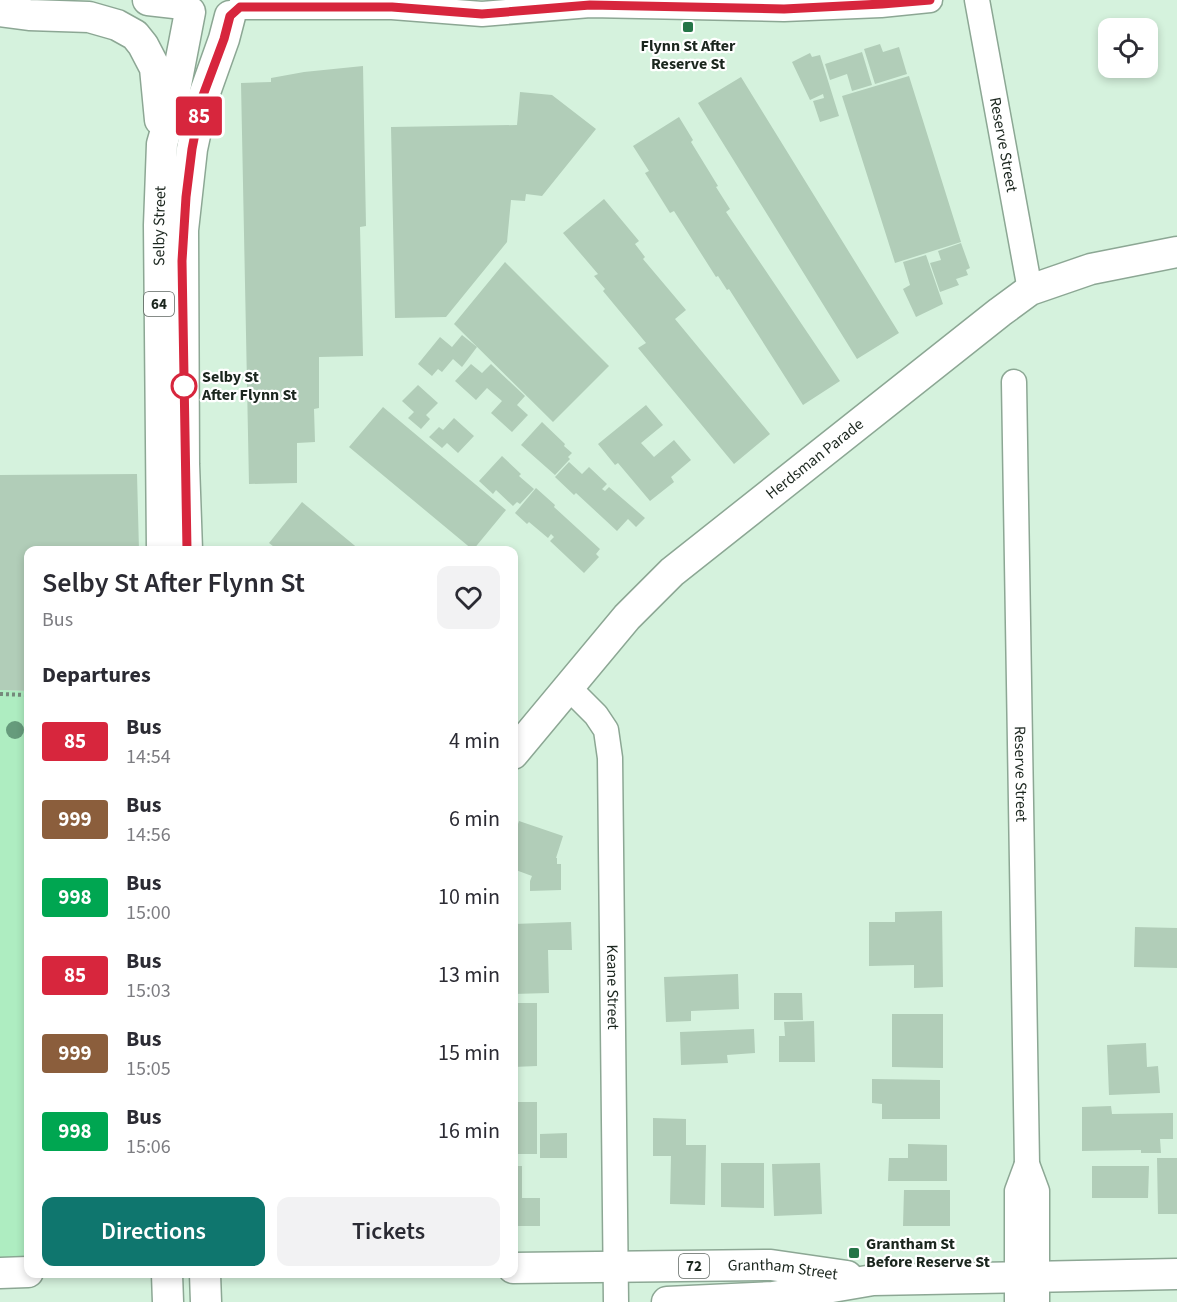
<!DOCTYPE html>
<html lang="en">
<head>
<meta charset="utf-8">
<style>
	:root { --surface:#fff; --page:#f2f2f3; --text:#2b2b33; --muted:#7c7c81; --accent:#0f766e }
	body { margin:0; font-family:"Source Sans 3",sans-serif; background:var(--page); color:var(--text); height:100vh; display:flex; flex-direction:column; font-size:22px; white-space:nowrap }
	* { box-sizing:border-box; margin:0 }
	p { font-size:20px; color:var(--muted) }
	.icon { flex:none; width:33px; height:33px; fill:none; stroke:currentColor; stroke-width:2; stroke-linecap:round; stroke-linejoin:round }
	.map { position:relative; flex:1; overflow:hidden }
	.panel { position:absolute; left:24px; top:546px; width:494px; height:732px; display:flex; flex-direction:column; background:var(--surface); border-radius:12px; box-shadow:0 3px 9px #0003 }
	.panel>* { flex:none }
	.badge { padding:0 12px; border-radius:4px; font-size:21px; line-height:39px }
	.buttons { position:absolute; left:1098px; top:18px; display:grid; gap:12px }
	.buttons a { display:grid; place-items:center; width:60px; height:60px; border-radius:12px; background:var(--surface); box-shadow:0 3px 9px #0003; font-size:30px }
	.map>.badge { position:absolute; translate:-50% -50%; box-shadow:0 0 0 3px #fff }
	h2 { padding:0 18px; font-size:22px; line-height:54px }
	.round { display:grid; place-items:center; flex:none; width:63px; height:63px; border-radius:12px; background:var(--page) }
	.head { display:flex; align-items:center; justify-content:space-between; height:102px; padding:0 18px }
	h1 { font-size:28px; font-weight:600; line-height:45px }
	.primary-button { display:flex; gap:12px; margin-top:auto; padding:12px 18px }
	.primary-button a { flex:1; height:69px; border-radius:12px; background:var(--accent); color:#fff; font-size:24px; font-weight:600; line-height:69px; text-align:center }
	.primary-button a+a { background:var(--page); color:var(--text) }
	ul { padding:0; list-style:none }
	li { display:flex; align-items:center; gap:18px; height:78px; padding:0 18px }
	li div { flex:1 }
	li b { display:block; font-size:22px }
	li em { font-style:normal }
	li .badge { min-width:66px; font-weight:700; text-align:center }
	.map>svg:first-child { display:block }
	.green { fill:#aeedc1 }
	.building { fill:#b1cdb8 }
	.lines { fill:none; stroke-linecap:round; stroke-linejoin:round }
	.minor-casing { stroke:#8ca794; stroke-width:27 }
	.major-casing { stroke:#8ca794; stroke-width:33 }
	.path { stroke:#75897b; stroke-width:4; stroke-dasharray:3 3; stroke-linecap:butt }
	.minor { stroke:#fff; stroke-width:24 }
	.major { stroke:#fff; stroke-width:30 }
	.tree { fill:#669b7c }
	.line-casing { stroke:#fff; stroke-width:14 }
	.line { stroke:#d7263d; stroke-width:9 }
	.poi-dot { fill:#247547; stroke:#fff; stroke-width:2 }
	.stop-dot { fill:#fff; stroke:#d7263d; stroke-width:3 }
	.labels { text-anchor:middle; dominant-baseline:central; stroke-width:4.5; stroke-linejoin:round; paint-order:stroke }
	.shield { fill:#fff; stroke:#5f6762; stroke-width:1.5 }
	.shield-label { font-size:15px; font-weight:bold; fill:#1b261e }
	.poi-label { font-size:16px; font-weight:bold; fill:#1b261e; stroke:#fff }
	.street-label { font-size:16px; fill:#1b261e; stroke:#fff }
	.stop-label { font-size:16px; font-weight:bold; fill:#1b261e; stroke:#fff; text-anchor:start }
</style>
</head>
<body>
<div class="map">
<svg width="1177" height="1302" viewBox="0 0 1177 1302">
	<rect width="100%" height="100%" fill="#d5f2dd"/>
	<!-- green -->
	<path class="green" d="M0,690L28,691V1260L0,1261Z"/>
	<!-- building -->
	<path class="building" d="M880,44L883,52L899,47L907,74L875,84L864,49Z
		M862,52L872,85L852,91L847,74L830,80L825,64Z
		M810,53L812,57L820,55L839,116L820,122L813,101L824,98L823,94L810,100L792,62Z
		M363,66L366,226L360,227L363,356L319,357V408L314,409L315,442L297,443V483L249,484L241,83L271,82V78L304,72Z
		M909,76L961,242L895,263L842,96Z
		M741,77L899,333L857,359L698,103Z
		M520,92L552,95L596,129L542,196L526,194L525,201L511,200L507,242L446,317L395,318L391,127L517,125Z
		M679,117L693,140L691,142L718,186L716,187L730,209L726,212L840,381L803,405L729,289L727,290L718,276L716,277L674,211L670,213L645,173L649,171L633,146Z
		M604,199L639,241L635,244L645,257L643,259L686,310L675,319L770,434L734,464L638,348L646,343L603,291L605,289L594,276L598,274L563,233Z
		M961,243L970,268L966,270L968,275L956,279L959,285L940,292L930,263L941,260L938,251Z
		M926,255L943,304L916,317L903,289L910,285L903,262Z
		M505,262L609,366L553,422L454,324Z
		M462,335L477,347L462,367L453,359L442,372L438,369L432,376L418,364L440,337L452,347Z
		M471,364L482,373L491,364L525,396L517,405L528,415L512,432L491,413L502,401L487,388L476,400L455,381Z
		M418,385L438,403L426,415L430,419L421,429L408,418L414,412L402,401Z
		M646,405L663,425L641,443L654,457L674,440L691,460L671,477L674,482L650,501L618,463L615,465L598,444Z
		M383,407L506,510L473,550L349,447Z
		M454,418L474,436L458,453L447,443L442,448L429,437L439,427L443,430Z
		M542,422L565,444L564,446L572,453L568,457L570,459L555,475L521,445Z
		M502,456L521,474L519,476L534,489L520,504L517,502L513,506L496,490L493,494L479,481Z
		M569,462L582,474L589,467L607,484L602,489L605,491L609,487L645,518L636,527L628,519L617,531L576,493L574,495L555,477Z
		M137,474L139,550H28V691L0,690V475Z
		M536,488L555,505L554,507L600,549L596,554L599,557L584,573L550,541L554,537L551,534L548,538L529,522L527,524L515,513Z
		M302,502L360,550H278L269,543Z
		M519,821L563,836L556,858H557V864H561V890L530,891V881L532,876L513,869V839Z
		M942,911L943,987L914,988V965L869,966V922H895V912Z
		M571,922L572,950H548L549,993L513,994V924Z
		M1135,927L1177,928V968L1134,967Z
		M738,974L739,1009L691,1011V1021L666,1022L664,977Z
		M774,993H802L803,1020H774Z
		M513,1003H537V1066L513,1067Z
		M892,1014H943V1068L892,1067Z
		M814,1021L815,1062H779V1036H785L784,1022Z
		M754,1029L755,1053L727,1055L728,1063L681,1065L680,1032Z
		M1146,1043L1147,1067L1158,1066L1160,1093L1109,1095L1107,1045Z
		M872,1079L940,1080V1119H882V1104L872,1103Z
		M513,1102H537V1154H513Z
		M1111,1106L1112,1114L1173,1113V1139H1160L1161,1153H1141V1150L1082,1151V1107Z
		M653,1118L686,1119V1145H706L705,1205L670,1204L671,1156H653Z
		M567,1133V1158H540V1134Z
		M908,1144L947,1145V1181H888L889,1158H908Z
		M1157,1158H1177V1214H1158Z
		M721,1163H764V1208L721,1207Z
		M820,1163L822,1214L774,1216L772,1164Z
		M513,1166H522V1198H540V1226H513Z
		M1092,1166H1149L1148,1198H1092Z
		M904,1190H950V1226H903Z"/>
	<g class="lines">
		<defs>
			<g id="minor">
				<path id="s1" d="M977,0L1030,290"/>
				<path d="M240,7H392L482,14L590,5L784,9L881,5L930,0"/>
				<path id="s2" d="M1014,382L1027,1164L1037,1191V1302"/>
				<path id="s3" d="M568,687L596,715L606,730L610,758L616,1302"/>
				<path d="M1017,1302V1191L1027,1164"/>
			</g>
			<g id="major">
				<path d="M148,0L183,4"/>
				<path d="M0,11L29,15L89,17L117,25L135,35L143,45L155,68L160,120"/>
				<path id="s4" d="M162,550L159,225L162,144L170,116L190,12"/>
				<path d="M187,550L184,464L183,230L192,149L203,98L224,39L230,16"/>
				<path id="s5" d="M513,754L627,617L672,572L1000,312L1030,290L1091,269L1177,252"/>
				<path id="s6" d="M513,1268L771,1265L847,1276"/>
				<path d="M0,1273L28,1272"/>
				<path d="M167,1274L168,1302"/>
				<path d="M205,1274L206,1302"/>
				<path d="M667,1302L773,1297L873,1280L1177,1274"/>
			</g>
		</defs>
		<!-- minor casing -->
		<use href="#minor" class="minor-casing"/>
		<!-- major casing -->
		<use href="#major" class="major-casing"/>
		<!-- path -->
		<path class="path" d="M0,694L28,695"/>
		<!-- minor -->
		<use href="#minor" class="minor"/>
		<!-- major -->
		<use href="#major" class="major"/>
	</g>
	<!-- trees -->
	<circle class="tree" cx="15" cy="730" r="9"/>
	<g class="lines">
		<defs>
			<path id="line" d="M187,550L182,261L186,197L192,149L202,98L224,39L230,16L240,7H392L482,14L590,5L784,9L882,4L930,0"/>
		</defs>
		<!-- line casing -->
		<use href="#line" class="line-casing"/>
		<!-- line -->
		<use href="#line" class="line"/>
	</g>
	<!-- markers -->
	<g class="poi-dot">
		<rect x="682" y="21" width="12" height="12" rx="3"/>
		<rect x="848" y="1247" width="12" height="12" rx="3"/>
	</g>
	<circle class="stop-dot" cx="184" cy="386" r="12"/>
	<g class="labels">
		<!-- shield labels -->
		<g class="shield">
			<rect x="144" y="292" width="30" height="24" rx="4.5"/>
			<rect x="679" y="1254" width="30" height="24" rx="4.5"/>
		</g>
		<g class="shield-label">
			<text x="159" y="304">64</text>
			<text x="694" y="1266">72</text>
		</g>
		<!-- poi labels -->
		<g class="poi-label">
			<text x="688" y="46">Flynn St After<tspan x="688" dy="18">Reserve St</tspan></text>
			<text x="866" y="1244" text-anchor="start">Grantham St<tspan x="866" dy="18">Before Reserve St</tspan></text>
		</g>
		<!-- street labels -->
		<g class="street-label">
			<text stroke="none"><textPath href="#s1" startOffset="147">Reserve Street</textPath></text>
			<text stroke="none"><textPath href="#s4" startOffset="324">Selby Street</textPath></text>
			<text stroke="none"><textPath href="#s5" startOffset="424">Herdsman Parade</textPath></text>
			<text stroke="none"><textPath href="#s2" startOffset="392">Reserve Street</textPath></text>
			<text stroke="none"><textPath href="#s3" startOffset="315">Keane Street</textPath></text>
			<text stroke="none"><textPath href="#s6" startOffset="270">Grantham Street</textPath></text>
		</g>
		<!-- stop labels -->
		<g class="stop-label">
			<text x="202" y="377">Selby St<tspan x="202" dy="18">After Flynn St</tspan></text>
		</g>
	</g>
</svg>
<div class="buttons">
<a><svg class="icon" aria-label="locate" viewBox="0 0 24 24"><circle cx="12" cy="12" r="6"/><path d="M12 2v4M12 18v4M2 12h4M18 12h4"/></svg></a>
</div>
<b class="badge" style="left:199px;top:116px;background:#d7263d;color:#fff">85</b>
<section class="panel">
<div class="head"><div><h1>Selby St After Flynn St</h1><p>Bus</p></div><a class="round"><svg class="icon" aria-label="heart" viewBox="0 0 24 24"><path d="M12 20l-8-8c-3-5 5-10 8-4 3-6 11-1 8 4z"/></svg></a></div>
<h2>Departures</h2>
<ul>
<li><span class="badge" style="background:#d7263d;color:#fff">85</span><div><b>Bus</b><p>14:54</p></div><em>4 min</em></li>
<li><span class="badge" style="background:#8b5e3c;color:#fff">999</span><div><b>Bus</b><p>14:56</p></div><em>6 min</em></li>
<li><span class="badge" style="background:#00a651;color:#fff">998</span><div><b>Bus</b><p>15:00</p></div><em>10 min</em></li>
<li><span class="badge" style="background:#d7263d;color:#fff">85</span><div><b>Bus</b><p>15:03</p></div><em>13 min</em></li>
<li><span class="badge" style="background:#8b5e3c;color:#fff">999</span><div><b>Bus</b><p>15:05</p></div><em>15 min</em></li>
<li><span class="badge" style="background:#00a651;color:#fff">998</span><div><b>Bus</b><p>15:06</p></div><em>16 min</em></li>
</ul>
<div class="primary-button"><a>Directions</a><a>Tickets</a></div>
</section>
</div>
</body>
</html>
